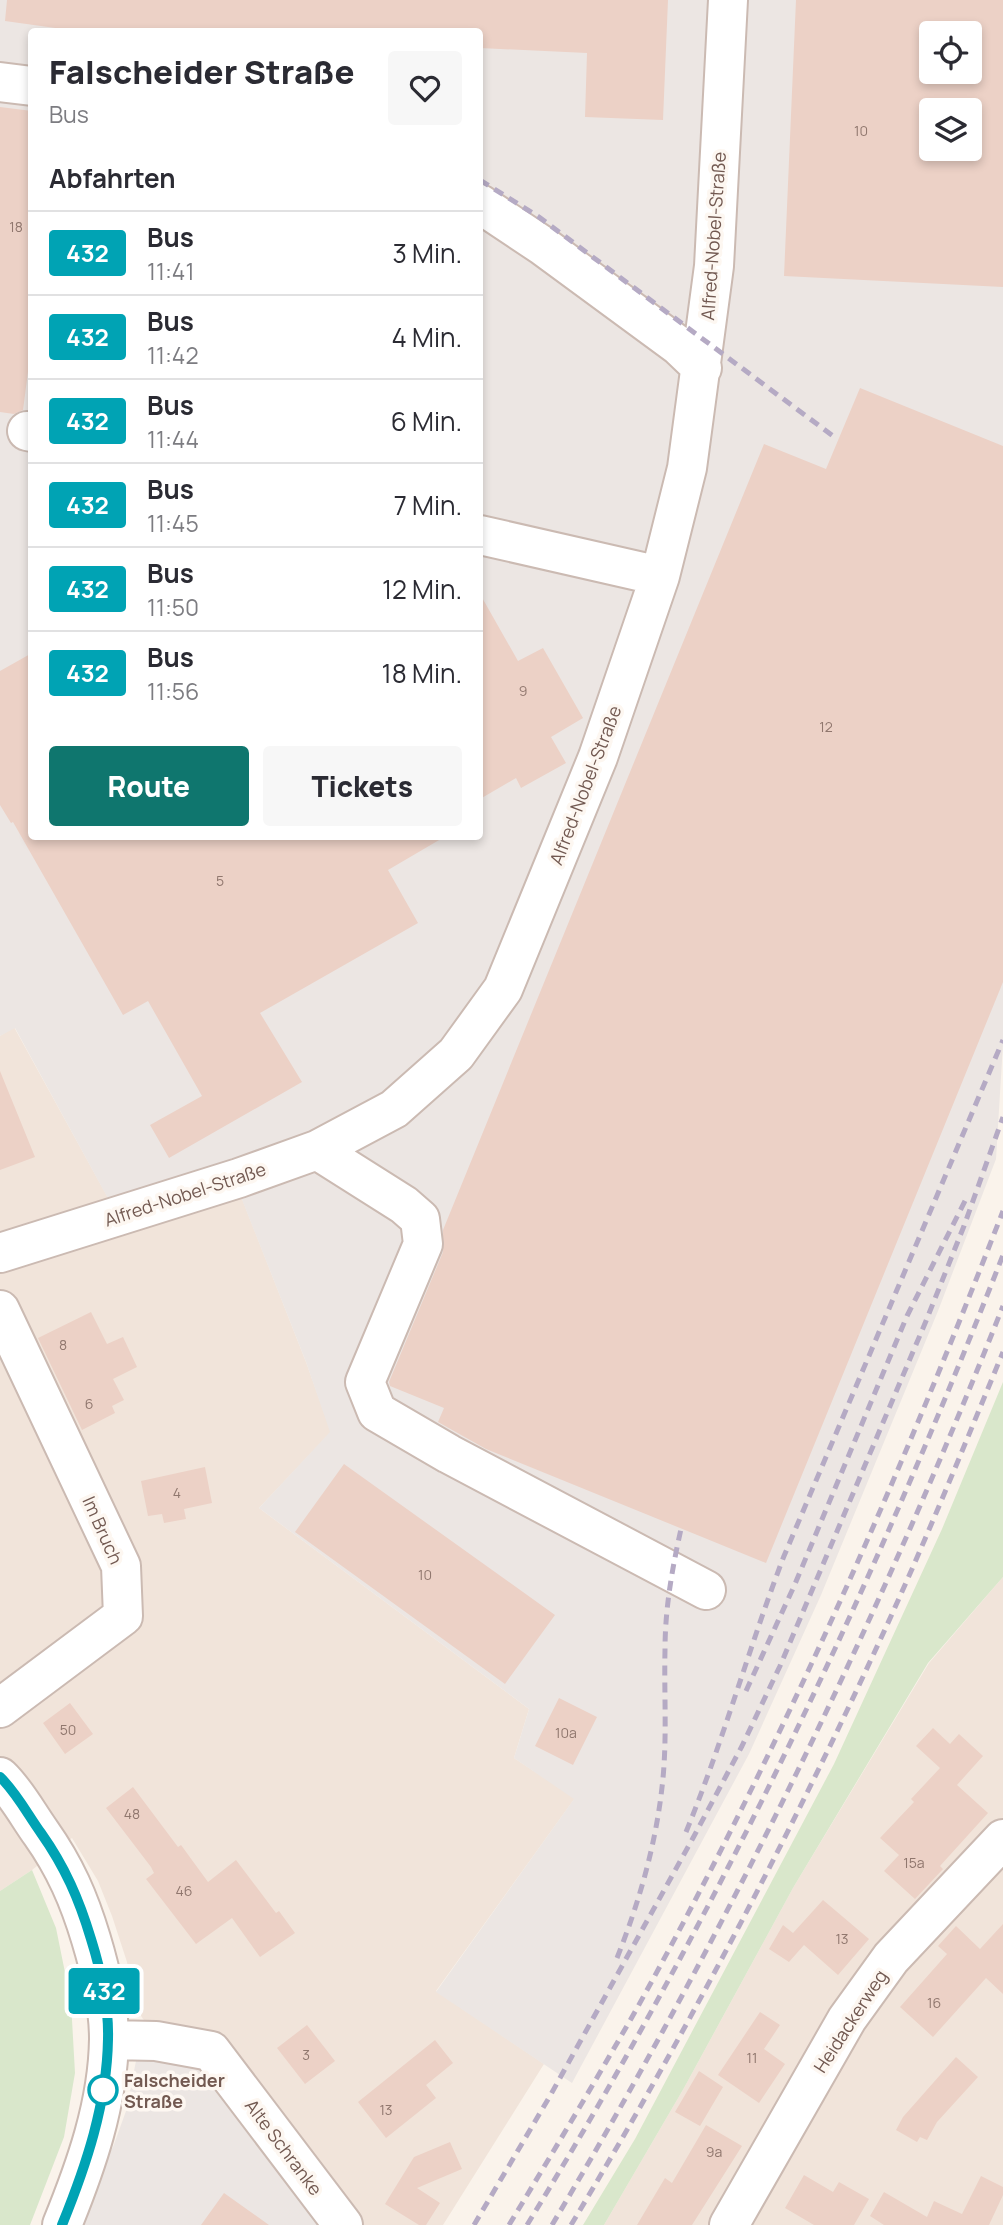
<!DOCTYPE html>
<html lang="de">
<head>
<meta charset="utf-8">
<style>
	:root { --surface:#fff; --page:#f7f7f7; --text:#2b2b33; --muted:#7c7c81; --line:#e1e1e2; --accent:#0f766e }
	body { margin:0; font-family:Manrope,sans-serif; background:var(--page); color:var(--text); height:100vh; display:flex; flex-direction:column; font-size:26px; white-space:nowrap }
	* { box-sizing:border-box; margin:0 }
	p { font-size:23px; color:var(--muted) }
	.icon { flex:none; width:38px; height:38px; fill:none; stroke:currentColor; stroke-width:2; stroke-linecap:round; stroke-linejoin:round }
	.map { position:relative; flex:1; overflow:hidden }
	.sheet { position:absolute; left:28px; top:28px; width:455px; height:812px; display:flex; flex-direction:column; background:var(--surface); border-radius:7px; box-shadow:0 4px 10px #0003 }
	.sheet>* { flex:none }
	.badge { padding:0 14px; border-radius:5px; font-size:24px; line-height:46px }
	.tools { position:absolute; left:919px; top:21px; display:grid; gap:14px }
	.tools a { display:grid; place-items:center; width:63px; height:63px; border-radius:7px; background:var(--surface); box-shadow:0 4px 10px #0003; font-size:35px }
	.map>.badge { position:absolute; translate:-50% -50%; box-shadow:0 0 0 4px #fff }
	h2 { padding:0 21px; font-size:26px; line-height:63px }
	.round { display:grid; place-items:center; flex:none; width:74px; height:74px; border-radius:7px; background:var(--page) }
	.headline { display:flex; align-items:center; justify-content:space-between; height:119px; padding:0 21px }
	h1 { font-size:33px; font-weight:800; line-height:52px }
	.cta { display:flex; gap:14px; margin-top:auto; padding:14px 21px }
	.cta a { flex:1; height:80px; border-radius:7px; background:var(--accent); color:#fff; font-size:28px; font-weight:800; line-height:80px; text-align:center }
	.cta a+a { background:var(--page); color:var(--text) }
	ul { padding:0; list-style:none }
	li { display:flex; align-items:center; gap:21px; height:84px; padding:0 21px; border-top:2px solid var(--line) }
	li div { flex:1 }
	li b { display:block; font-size:26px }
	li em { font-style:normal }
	li .badge { min-width:77px; font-weight:700; text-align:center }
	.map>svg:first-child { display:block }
	.residential { fill:#f1e4da }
	.industrial { fill:#ece6e3; fill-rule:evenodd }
	.green { fill:#d9e7cb }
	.building { fill:#ecd1c6; fill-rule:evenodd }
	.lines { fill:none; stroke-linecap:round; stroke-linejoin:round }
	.minor-casing { stroke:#cbbab2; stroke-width:42 }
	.minor { stroke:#fff; stroke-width:38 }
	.rail { stroke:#b5aac4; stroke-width:5; stroke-dasharray:10 7; stroke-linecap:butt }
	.line-casing { stroke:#fff; stroke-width:16 }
	.line { stroke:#00a3b4; stroke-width:10 }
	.stop-dot { fill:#fff; stroke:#00a3b4; stroke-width:3.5 }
	.labels { text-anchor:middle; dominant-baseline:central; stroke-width:7; stroke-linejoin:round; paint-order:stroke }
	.number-label { font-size:14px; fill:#90776e }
	.street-label { font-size:18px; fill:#725951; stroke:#fdf7f1 }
	.stop-label { font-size:18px; font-weight:bold; fill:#725951; stroke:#fdf7f1; text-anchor:start }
</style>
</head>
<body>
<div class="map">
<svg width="1003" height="2225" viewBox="0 0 1003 2225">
	<rect width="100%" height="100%" fill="#faf3eb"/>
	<!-- residential -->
	<path class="residential" d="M14,1027L123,1225L237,1186L306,1362L331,1432L259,1508L529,1709L514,1758L575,1798L436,1991L544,2064L443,2225H329L143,2019L135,2006L127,1962L112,1916L98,1881L72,1838L32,1870L0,1891V1360L7,1354L0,1314V1036Z
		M1003,1577V2225H604L684,2088L793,1888L929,1663Z"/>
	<!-- industrial -->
	<path class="industrial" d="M0,0H1003V1044L996,1159L938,1311L821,1595L749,1754L572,2083L436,1992L574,1799L514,1758L529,1709L259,1508L330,1432L306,1362L237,1187L123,1226L15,1028L0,1036ZM32,32H480V836H32ZM931,33H970V72H931ZM931,110H970V149H931Z
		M170,2050L210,2063L329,2225H79L97,2177L113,2147L126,2111L136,2061Z"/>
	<!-- green -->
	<path class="green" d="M1003,1382V1577L928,1663L793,1888L684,2088L604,2225H583L635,2139L834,1764L942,1529Z
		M32,1870L56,1928L71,2002L75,2073L64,2137L30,2225H0V1891Z"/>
	<!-- building -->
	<path class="building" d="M7,0H668L663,120L585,117L587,53L480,48V32H84L5,21Z
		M796,0H1003V287L784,276ZM931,33H970V72H931ZM931,110H970V149H931Z
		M0,107L32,111V341L23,410L14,414L0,412Z
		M860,388L1003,446V982L766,1563L486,1449L438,1422L444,1408L390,1386L389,1382L443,1252V1230L764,444L826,469Z
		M480,594L518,661L543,648L583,718L551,737L566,763L521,788L516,778L480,799Z
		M32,653V836H446L388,870L418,923L260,1013L302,1082L169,1158L150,1125L202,1096L148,1001L123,1015L13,822L11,823L0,805V671Z
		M0,1071L35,1157L0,1170Z
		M91,1312L107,1344L123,1337L137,1367L113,1379L124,1400L112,1406L115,1413L82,1430L38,1338Z
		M344,1464L555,1615L505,1684L295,1532Z
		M205,1467L212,1503L184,1509L186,1519L164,1523L162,1514L148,1516L141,1481Z
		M559,1698L597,1717L573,1765L535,1746Z
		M70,1703L93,1734L65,1754L43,1723Z
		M933,1728L950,1744L959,1734L983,1756L957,1785L988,1813L940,1866L943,1869L915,1899L884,1871L899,1855L880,1838L914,1802L911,1799L940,1768L916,1746Z
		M133,1787L178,1847L181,1845L208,1882L236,1860L276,1913L279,1911L295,1933L260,1957L232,1918L196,1944L146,1879L154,1873L151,1867L106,1808Z
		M823,1900L869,1939L838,1975L804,1945L789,1962L769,1949L783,1925L793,1933Z
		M1003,1924V1994L986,1978L933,2037L900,2007L947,1954L938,1946L956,1926L980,1949Z
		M760,2012L780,2025L764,2049L785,2064L759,2103L718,2075Z
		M307,2025L335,2061L305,2084L277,2048Z
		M435,2040L453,2063L426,2085L436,2098L386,2138L358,2102Z
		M956,2057L978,2077L937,2122L927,2140L920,2137L917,2142L896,2130L903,2117Z
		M699,2071L723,2087L700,2126L675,2112Z
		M706,2125L742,2146L692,2225H637L665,2178L672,2183Z
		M450,2142L462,2169L417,2188L440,2203L426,2225H419L385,2204L414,2157Z
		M804,2175L833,2192L839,2182L869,2199L854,2225H814L785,2208Z
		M981,2176L1003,2187V2195L989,2225H884L870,2216L884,2192L927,2217L934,2201L962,2214Z
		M224,2193L269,2225H201Z"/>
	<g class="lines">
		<defs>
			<path id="minor" d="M0,82L32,86
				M480,204L543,246L679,346L702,368
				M27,431L32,432
				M480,535L660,576
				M317,1150L404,1205L420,1219L423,1244L365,1382L377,1412L449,1454L706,1590
				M0,1253L239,1178L317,1150L394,1109L456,1054L503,989L598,757L660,576L687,468L714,266L728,0
				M0,1310L121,1566L123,1616L0,1708
				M0,1777C16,1792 28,1815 41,1833C65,1867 79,1899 91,1939C101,1972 109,2005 109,2039C108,2104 86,2166 62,2225
				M109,2040L156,2041L211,2051L343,2225
				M729,2225L847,2019L891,1958L1003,1839"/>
		</defs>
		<!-- minor casing -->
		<use href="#minor" class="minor-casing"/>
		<!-- minor -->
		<use href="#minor" class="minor"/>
		<!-- rail -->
		<path class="rail" d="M480,180L539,217L833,436
			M746,1691L795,1584L907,1316L966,1199
			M686,1832C723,1742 749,1647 784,1556L1003,1040
			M617,1958C640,1900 657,1841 663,1778C667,1735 664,1693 665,1650C665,1609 672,1569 681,1529
			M474,2225L550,2096L693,1838L742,1746L780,1666L926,1321L964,1226L1003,1117
			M509,2225C552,2154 595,2082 636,2010C778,1754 897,1484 1003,1211
			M527,2225C716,1917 871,1592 1003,1255
			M552,2225C727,1931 877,1624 1003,1306
			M571,2225C687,2032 793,1830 887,1625C928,1535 965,1444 1003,1352"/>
	</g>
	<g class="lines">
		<defs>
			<path id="line" d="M0,1777C16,1792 28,1815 41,1833C65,1867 79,1899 91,1939C101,1971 109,2005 108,2039C107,2104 86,2166 62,2225"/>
		</defs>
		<!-- line casing -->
		<use href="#line" class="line-casing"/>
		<!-- line -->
		<use href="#line" class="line"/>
	</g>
	<!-- markers -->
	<circle class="stop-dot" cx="103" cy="2090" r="14"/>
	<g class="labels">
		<!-- number labels -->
		<g class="number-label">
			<text x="861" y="130">10</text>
			<text x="16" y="226">18</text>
			<text x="523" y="690">9</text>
			<text x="826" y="726">12</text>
			<text x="220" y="880">5</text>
			<text x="63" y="1344">8</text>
			<text x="89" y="1403">6</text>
			<text x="177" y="1492">4</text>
			<text x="425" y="1574">10</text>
			<text x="68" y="1729">50</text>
			<text x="566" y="1732">10a</text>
			<text x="132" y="1813">48</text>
			<text x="914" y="1862">15a</text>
			<text x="184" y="1890">46</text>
			<text x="842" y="1938">13</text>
			<text x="934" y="2002">16</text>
			<text x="306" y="2054">3</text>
			<text x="752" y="2057">11</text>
			<text x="386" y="2109">13</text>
			<text x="714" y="2151">9a</text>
		</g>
		<!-- street labels -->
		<g class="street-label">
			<text transform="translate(713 236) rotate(-86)">Alfred-Nobel-Straße</text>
			<text transform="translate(585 785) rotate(-69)">Alfred-Nobel-Straße</text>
			<text transform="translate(185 1194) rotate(-18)">Alfred-Nobel-Straße</text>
			<text transform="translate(103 1530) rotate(66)">Im Bruch</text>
			<text transform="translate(850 2021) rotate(-57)">Heidackerweg</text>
			<text transform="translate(284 2147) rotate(53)">Alte Schranke</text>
		</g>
		<!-- stop labels -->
		<g class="stop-label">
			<text x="124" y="2080">Falscheider<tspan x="124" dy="21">Straße</tspan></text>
		</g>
	</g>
</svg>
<div class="tools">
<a><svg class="icon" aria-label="locate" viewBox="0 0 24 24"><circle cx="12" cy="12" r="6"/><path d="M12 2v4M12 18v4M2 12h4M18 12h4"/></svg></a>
<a><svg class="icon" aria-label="layers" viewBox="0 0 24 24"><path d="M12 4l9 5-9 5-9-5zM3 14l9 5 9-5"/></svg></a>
</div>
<b class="badge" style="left:104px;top:1991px;background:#00a3b4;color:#fff">432</b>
<section class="sheet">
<div class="headline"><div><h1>Falscheider Straße</h1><p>Bus</p></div><a class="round"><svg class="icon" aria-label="heart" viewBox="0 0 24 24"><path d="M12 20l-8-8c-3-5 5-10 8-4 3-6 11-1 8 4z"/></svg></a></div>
<h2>Abfahrten</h2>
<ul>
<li><span class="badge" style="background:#00a3b4;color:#fff">432</span><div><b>Bus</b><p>11:41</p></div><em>3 Min.</em></li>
<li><span class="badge" style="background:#00a3b4;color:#fff">432</span><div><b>Bus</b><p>11:42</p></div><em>4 Min.</em></li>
<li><span class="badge" style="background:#00a3b4;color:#fff">432</span><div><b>Bus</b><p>11:44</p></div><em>6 Min.</em></li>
<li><span class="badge" style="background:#00a3b4;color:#fff">432</span><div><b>Bus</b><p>11:45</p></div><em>7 Min.</em></li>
<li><span class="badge" style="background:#00a3b4;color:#fff">432</span><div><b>Bus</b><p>11:50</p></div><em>12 Min.</em></li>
<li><span class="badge" style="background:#00a3b4;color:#fff">432</span><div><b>Bus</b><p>11:56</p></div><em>18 Min.</em></li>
</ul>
<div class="cta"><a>Route</a><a>Tickets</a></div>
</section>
</div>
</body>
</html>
